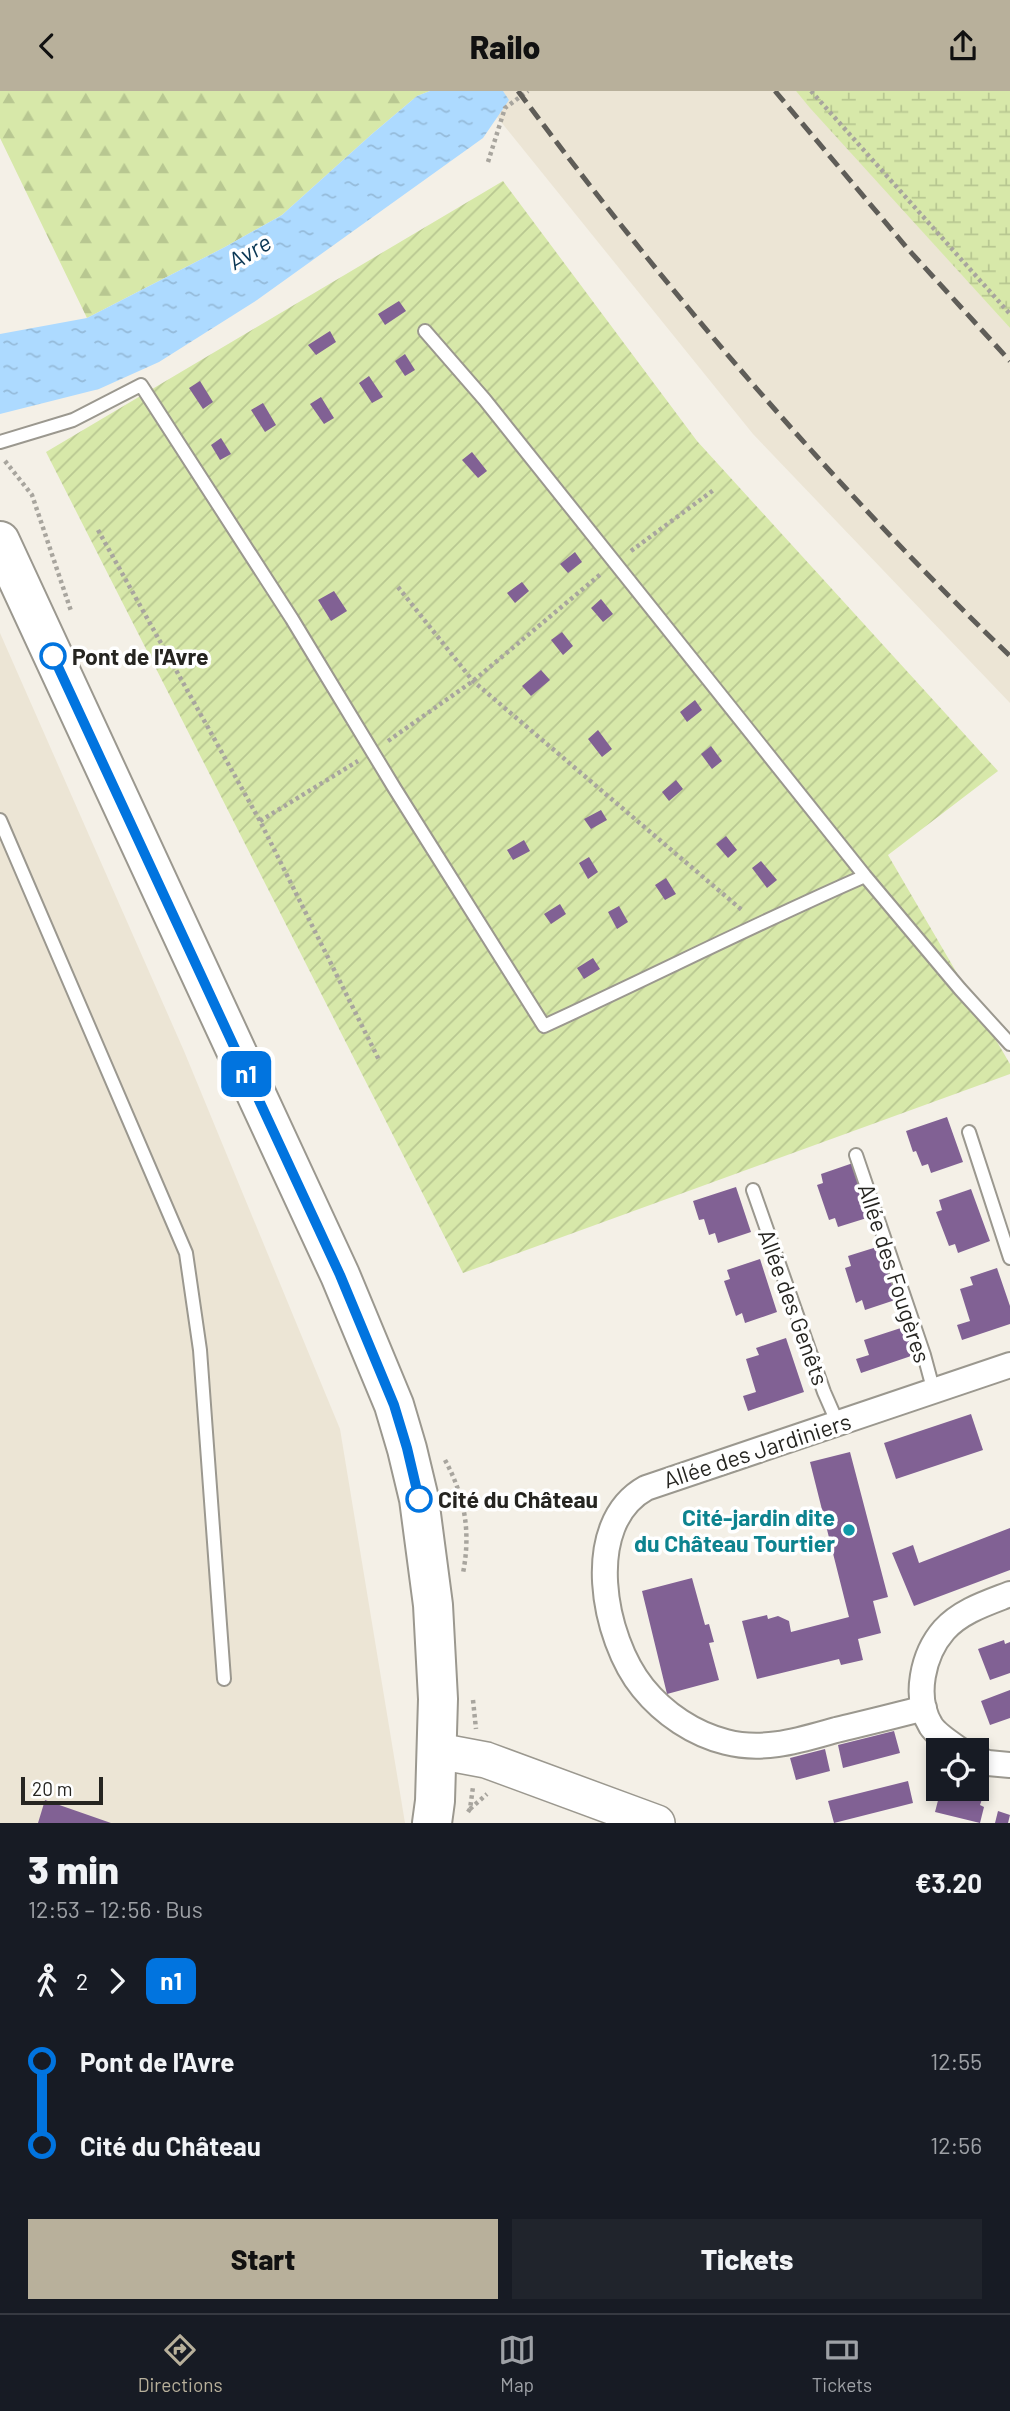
<!DOCTYPE html>
<html lang="en">
<head>
<meta charset="utf-8">
<style>
	:root { --surface:#171b24; --page:#20242c; --text:#f1f3f6; --muted:#9ea1a6; --line:#363941; --accent:#b8b09b }
	body { margin:0; font-family:Barlow,sans-serif; background:var(--page); color:var(--text); height:100vh; display:flex; flex-direction:column; font-size:26px; white-space:nowrap }
	* { box-sizing:border-box; margin:0 }
	p { font-size:23px; color:var(--muted) }
	.icon { flex:none; width:38px; height:38px; fill:none; stroke:currentColor; stroke-width:2; stroke-linecap:round; stroke-linejoin:round }
	.map { position:relative; height:1732px; overflow:hidden }
	.panel { display:flex; flex-direction:column; background:var(--surface); flex:1 }
	.panel>* { flex:none }
	.badge { padding:0 14px; border-radius:10px; font-size:24px; line-height:46px }
	.buttons { position:absolute; left:926px; top:1647px; display:grid; gap:14px }
	.buttons a { display:grid; place-items:center; width:63px; height:63px; border-radius:0px; background:var(--surface); box-shadow:0 4px 10px #0003; font-size:35px }
	.scale { position:absolute; left:21px; bottom:18px; width:82px; box-sizing:border-box; padding-left:7px; border:4px solid #262521; border-top:0; font-size:19px; line-height:24px; white-space:nowrap; color:#262521; -webkit-text-stroke:5px #fff; paint-order:stroke }
	.map>.badge { position:absolute; translate:-50% -50%; box-shadow:0 0 0 4px #fff }
	.legs { display:flex; align-items:center; gap:10px; height:77px; padding:0 28px; font-size:23px }
	.legs p { margin-inline-start:auto }
	.summary { display:flex; align-items:center; justify-content:space-between; height:119px; padding:0 28px }
	h1 { font-size:38px; font-weight:800; line-height:52px }
	.action { display:flex; gap:14px; margin-top:auto; padding:14px 28px }
	.action a { flex:1; height:80px; border-radius:0px; background:var(--accent); color:#111; font-size:28px; font-weight:800; line-height:80px; text-align:center }
	.action a+a { background:var(--page); color:var(--text) }
	ul { padding:0 28px; list-style:none }
	li { display:flex; align-items:center; gap:24px; height:84px; font-size:26px }
	li i { display:grid; place-items:center; width:10px; height:100%; margin:0 9px; background:currentColor }
	li i::after { content:''; width:18px; height:18px; margin:-9px; border:5px solid; border-radius:50%; background:var(--surface) }
	li p { margin-inline-start:auto }
	li:first-child i { background:linear-gradient(#0000 50%,currentColor 0) }
	li:last-child i { background:linear-gradient(currentColor 50%,#0000 0) }
	header { display:flex; justify-content:space-between; align-items:center; height:91px; padding:0 28px; background:var(--accent); color:#111; font-size:32px; font-weight:800 }
	.tabs { display:flex; justify-content:space-around; align-items:center; height:98px; border-top:2px solid var(--line); background:var(--surface); font-size:19px; color:var(--muted) }
	.tabs a { display:grid; justify-items:center; gap:4px }
	.tabs .on { color:var(--accent) }
	.map>svg:first-child { display:block }
	.built { fill:#ece5d5 }
	.forest { fill:url(#forest-firs) }
	.wetland { fill:url(#wetland-marsh) }
	.garden { fill:url(#garden-furrows) }
	.water { fill:url(#water-ripples) }
	.building { fill:#816194 }
	.lines { fill:none; stroke-linecap:round; stroke-linejoin:round }
	.lane-casing { stroke:#9b988f; stroke-width:16 }
	.street-casing { stroke:#9b988f; stroke-width:28 }
	.secondary-casing { stroke:#9b988f; stroke-width:38 }
	.primary-casing { stroke:#9b988f; stroke-width:42 }
	.path { stroke:#a8a59e; stroke-width:4.5; stroke-dasharray:3.5 3.5; stroke-linecap:butt }
	.lane { stroke:#fff; stroke-width:12 }
	.street { stroke:#fff; stroke-width:24 }
	.secondary { stroke:#fff; stroke-width:35 }
	.primary { stroke:#fff; stroke-width:38 }
	.rail { stroke:#5f5d58; stroke-width:5; stroke-dasharray:14 7; stroke-linecap:butt }
	.line-1-casing { stroke:#fff; stroke-width:16 }
	.line-1 { stroke:#0174df; stroke-width:10 }
	.stop-1-dot { fill:#fff; stroke:#0174df; stroke-width:3.5 }
	.culture-dot { fill:#0f9aa8; stroke:#fff; stroke-width:2.5 }
	.labels { text-anchor:middle; dominant-baseline:central; stroke-width:7; stroke-linejoin:round; paint-order:stroke }
	.stop-label { font-size:23px; font-weight:bold; fill:#262521; stroke:#fff; text-anchor:start }
	.street-label { font-size:23px; fill:#262521; stroke:#fff }
	.culture-label { font-size:23px; font-weight:bold; fill:#0d838f; stroke:#fff; text-anchor:end }
	.water-label { font-size:24px; font-style:italic; fill:#0a3754; stroke:#fff }
</style>
</head>
<body>
<header><svg class="icon" aria-label="back" viewBox="0 0 24 24"><path d="M15 5l-7 7 7 7"/></svg>Railo<svg class="icon" aria-label="share" viewBox="0 0 24 24"><path d="M12 15V3M7 8l5-5 5 5M5 13v7h14v-7"/></svg></header>
<div class="map">
<svg width="1010" height="1732" viewBox="0 0 1010 1732">
	<defs>
		<pattern id="forest-firs" width="22" height="20" patternUnits="userSpaceOnUse" patternTransform="scale(1.75)"><rect width="22" height="20" fill="#d7e8a9"/><path d="M5 1l3.5 6h-7zM16 11l3.5 6h-7z" fill="#b8c791"/></pattern>
		<pattern id="wetland-marsh" width="20" height="14" patternUnits="userSpaceOnUse" patternTransform="scale(1.75)"><rect width="20" height="14" fill="#d7e8a9"/><path d="M1 5h8M5 5V1M11 12h8M15 12V8" fill="none" stroke="#b8c791"/></pattern>
		<pattern id="garden-furrows" width="10" height="10" patternUnits="userSpaceOnUse" patternTransform="scale(1.75)"><rect width="10" height="10" fill="#d7e8a9"/><path d="M-1 1l2-2M0 10L10 0M9 11l2-2" fill="none" stroke="#b8c791"/></pattern>
		<pattern id="water-ripples" width="26" height="14" patternUnits="userSpaceOnUse" patternTransform="scale(1.75)"><rect width="26" height="14" fill="#addaff"/><path d="M2 4q2-2 4 0t4 0M15 11q2-2 4 0t4 0" fill="none" stroke="#95bbda"/></pattern>
	</defs>
	<rect width="100%" height="100%" fill="#f4f0e7"/>
	<!-- built -->
	<path class="built" d="M476,0H796L1010,237V612L753,343Z
		M0,542L184,960L340,1338L405,1732H0Z"/>
	<!-- forest -->
	<path class="forest" d="M0,0H430L417,5L372,43L282,124L225,156L87,227L0,47Z"/>
	<!-- wetland -->
	<path class="wetland" d="M796,0H1010V237L810,17Z"/>
	<!-- garden -->
	<path class="garden" d="M503,90L697,350L998,680L888,764L1010,973V983L463,1182L46,361Z"/>
	<!-- water -->
	<path class="water" d="M430,0H503L509,9L483,47L257,209L159,271L99,298L0,323V243L87,227L225,156L282,124L372,43L417,5Z"/>
	<!-- building -->
	<path class="building" d="M399,210L406,220L385,234L378,223Z
		M330,240L336,251L316,264L308,254Z
		M405,263L415,279L405,285L395,270Z
		M369,285L383,306L372,312L359,292Z
		M200,290L213,311L203,318L189,297Z
		M321,306L334,327L324,333L310,313Z
		M263,312L276,334L265,341L251,319Z
		M221,347L231,363L220,369L211,354Z
		M472,361L487,380L478,387L462,369Z
		M575,461L582,471L568,482L560,473Z
		M522,491L529,500L515,512L507,502Z
		M334,500L347,520L331,530L318,509Z
		M601,508L613,523L603,531L591,517Z
		M562,541L573,555L563,564L551,549Z
		M541,579L550,589L531,605L522,595Z
		M695,609L702,619L687,631L680,621Z
		M598,639L612,658L602,666L588,648Z
		M711,655L722,670L712,678L701,663Z
		M676,689L683,698L669,710L662,701Z
		M601,719L607,729L591,738L584,728Z
		M726,745L737,759L728,767L716,753Z
		M524,749L530,760L513,769L507,759Z
		M589,766L598,781L588,788L579,772Z
		M761,770L777,789L767,797L752,777Z
		M666,787L676,803L665,809L655,794Z
		M560,813L566,823L551,833L544,823Z
		M619,815L628,831L617,838L608,821Z
		M593,867L600,878L584,888L577,877Z
		M947,1026L963,1071L931,1082L928,1073L922,1075L916,1060L913,1061L906,1040Z
		M853,1072L870,1126L838,1136L835,1127L829,1129L817,1094L823,1092L821,1083Z
		M736,1096L751,1141L718,1152L715,1142L709,1144L704,1128L699,1129L693,1110Z
		M971,1098L990,1150L958,1162L955,1153L949,1155L936,1121L942,1119L939,1109Z
		M880,1155L898,1208L865,1219L862,1209L856,1212L845,1177L851,1175L848,1165Z
		M760,1168L777,1221L745,1232L742,1222L736,1225L724,1190L730,1188L727,1179Z
		M997,1177L1010,1215V1233L962,1249L957,1234L970,1230L960,1198L973,1194L970,1186Z
		M907,1235L917,1263L861,1282L856,1268L869,1264L864,1249Z
		M786,1247L804,1301L748,1320L743,1305L756,1301L746,1268L759,1264L756,1257Z
		M971,1323L983,1359L896,1388L884,1352Z
		M850,1361L888,1506L873,1510L881,1542L858,1548L863,1569L841,1574L839,1568L757,1588L742,1530L767,1524L768,1528L778,1525L789,1530L791,1541L849,1526L810,1371Z
		M1010,1437V1479L914,1515L892,1462L913,1454L919,1472Z
		M692,1487L705,1534L709,1533L714,1551L709,1552L719,1589L667,1603L642,1500Z
		M1004,1549L1005,1553L1010,1551V1582L990,1589L978,1558Z
		M1010,1599V1627L990,1634L981,1610Z
		M894,1640L900,1662L843,1677L838,1654Z
		M825,1658L830,1680L796,1689L790,1667Z
		M908,1690L913,1712L834,1732L828,1710Z
		M941,1698H970L984,1702L980,1714L984,1716L980,1732L935,1721Z
		M45,1709L111,1732H38Z
		M998,1720L1010,1724L1008,1732H995Z"/>
	<g class="lines">
		<defs>
			<path id="lane" d="M425,240L485,309L865,785L960,898L1010,953
				M0,351L73,329L141,294L292,528L395,698L544,935C651,886 757,832 865,785
				M0,729L186,1162L200,1259L224,1588
				M969,1041L1010,1167
				M856,1064L924,1264L934,1301
				M753,1099L824,1301L838,1333"/>
			<path id="street" d="M924,1617C895,1625 865,1632 836,1639C800,1649 764,1661 726,1651C694,1643 664,1623 643,1597C603,1548 581,1433 646,1397L1010,1274
				M960,1659C950,1652 937,1644 931,1635C913,1606 923,1563 944,1539C961,1520 987,1512 1010,1503
				M976,1668L988,1672L1010,1674"/>
			<path id="secondary" d="M438,1660L486,1669L657,1732"/>
			<path id="primary" d="M0,450L340,1184L394,1314L407,1358L419,1408L433,1514L438,1608L435,1710L432,1732"/>
		</defs>
		<!-- lane casing -->
		<use href="#lane" class="lane-casing"/>
		<!-- street casing -->
		<use href="#street" class="street-casing"/>
		<!-- secondary casing -->
		<use href="#secondary" class="secondary-casing"/>
		<!-- primary casing -->
		<use href="#primary" class="primary-casing"/>
		<!-- path -->
		<path class="path" d="M811,0L1010,223
			M488,71L505,17L528,0
			M5,370L32,404L71,520
			M98,439L260,730L379,969
			M631,460L715,398
			M398,496L473,590L743,820
			M388,650L473,590L602,482
			M260,730L358,670
			M445,1369C465,1406 471,1441 463,1482
			M473,1609L476,1638
			M470,1718L487,1703
			M468,1721L470,1718L473,1696"/>
		<!-- lane -->
		<use href="#lane" class="lane"/>
		<!-- street -->
		<use href="#street" class="street"/>
		<!-- secondary -->
		<use href="#secondary" class="secondary"/>
		<!-- primary -->
		<use href="#primary" class="primary"/>
		<!-- rail -->
		<path class="rail" d="M518,0C667,200 830,392 1010,565
			M775,0L907,157L1010,270"/>
	</g>
	<g class="lines">
		<defs>
			<path id="line-1" d="M53,565L340,1184L394,1314L407,1357L419,1408"/>
		</defs>
		<!-- line-1 casing -->
		<use href="#line-1" class="line-1-casing"/>
		<!-- line-1 -->
		<use href="#line-1" class="line-1"/>
	</g>
	<!-- markers -->
	<g class="stop-1-dot">
		<circle cx="53" cy="565" r="12"/>
		<circle cx="419" cy="1408" r="12"/>
	</g>
	<circle class="culture-dot" cx="849" cy="1439" r="7"/>
	<g class="labels">
		<!-- stop labels -->
		<g class="stop-label">
			<text x="72" y="565">Pont de l'Avre</text>
			<text x="438" y="1408">Cité du Château</text>
		</g>
		<!-- street labels -->
		<g class="street-label">
			<text transform="translate(895 1182) rotate(72)">Allée des Fougères</text>
			<text transform="translate(794 1216) rotate(70)">Allée des Genêts</text>
			<text transform="translate(757 1359) rotate(-18)">Allée des Jardiniers</text>
		</g>
		<!-- culture labels -->
		<g class="culture-label">
			<text x="835" y="1426">Cité-jardin dite<tspan x="835" dy="26">du Château Tourtier</tspan></text>
		</g>
		<!-- water labels -->
		<g class="water-label">
			<text transform="translate(249 160) rotate(-31)">Avre</text>
		</g>
	</g>
</svg>
<div class="buttons">
<a><svg class="icon" aria-label="locate" viewBox="0 0 24 24"><circle cx="12" cy="12" r="6"/><path d="M12 2v4M12 18v4M2 12h4M18 12h4"/></svg></a>
</div>
<div class="scale">20 m</div>
<b class="badge" style="left:246px;top:983px;background:#0174df;color:#fff">n1</b>
</div>
<section class="panel">
<div class="summary"><div><h1>3 min</h1><p>12:53 – 12:56 · Bus</p></div><b>€3.20</b></div>
<div class="legs"><svg class="icon" aria-label="walk" viewBox="0 0 24 24"><circle cx="13" cy="4" r="2"/><path d="M13 8l-2 6 4 7M11 14l-3 7M7 12l3-4h3l4 4"/></svg>2<svg class="icon" aria-label="forward" viewBox="0 0 24 24"><path d="M9 5l7 7-7 7"/></svg><b class="badge" style="background:#0174df;color:#fff">n1</b></div>
<ul>
<li><i style="color:#0174df"></i><b>Pont de l'Avre</b><p>12:55</p></li>
<li><i style="color:#0174df"></i><b>Cité du Château</b><p>12:56</p></li>
</ul>
<div class="action"><a>Start</a><a>Tickets</a></div>
</section>
<nav class="tabs">
<a class="on"><svg class="icon" aria-label="directions" viewBox="0 0 24 24"><path d="M12 3l9 9-9 9-9-9zM9 14v-3h6M13 9l2 2-2 2"/></svg>Directions</a>
<a><svg class="icon" aria-label="map" viewBox="0 0 24 24"><path d="M3 6l6-2 6 2 6-2v14l-6 2-6-2-6 2zM9 4v14M15 6v14"/></svg>Map</a>
<a><svg class="icon" aria-label="tickets" viewBox="0 0 24 24"><path d="M3 7h18v10H3zM15 7v10"/></svg>Tickets</a>
</nav>
</body>
</html>
